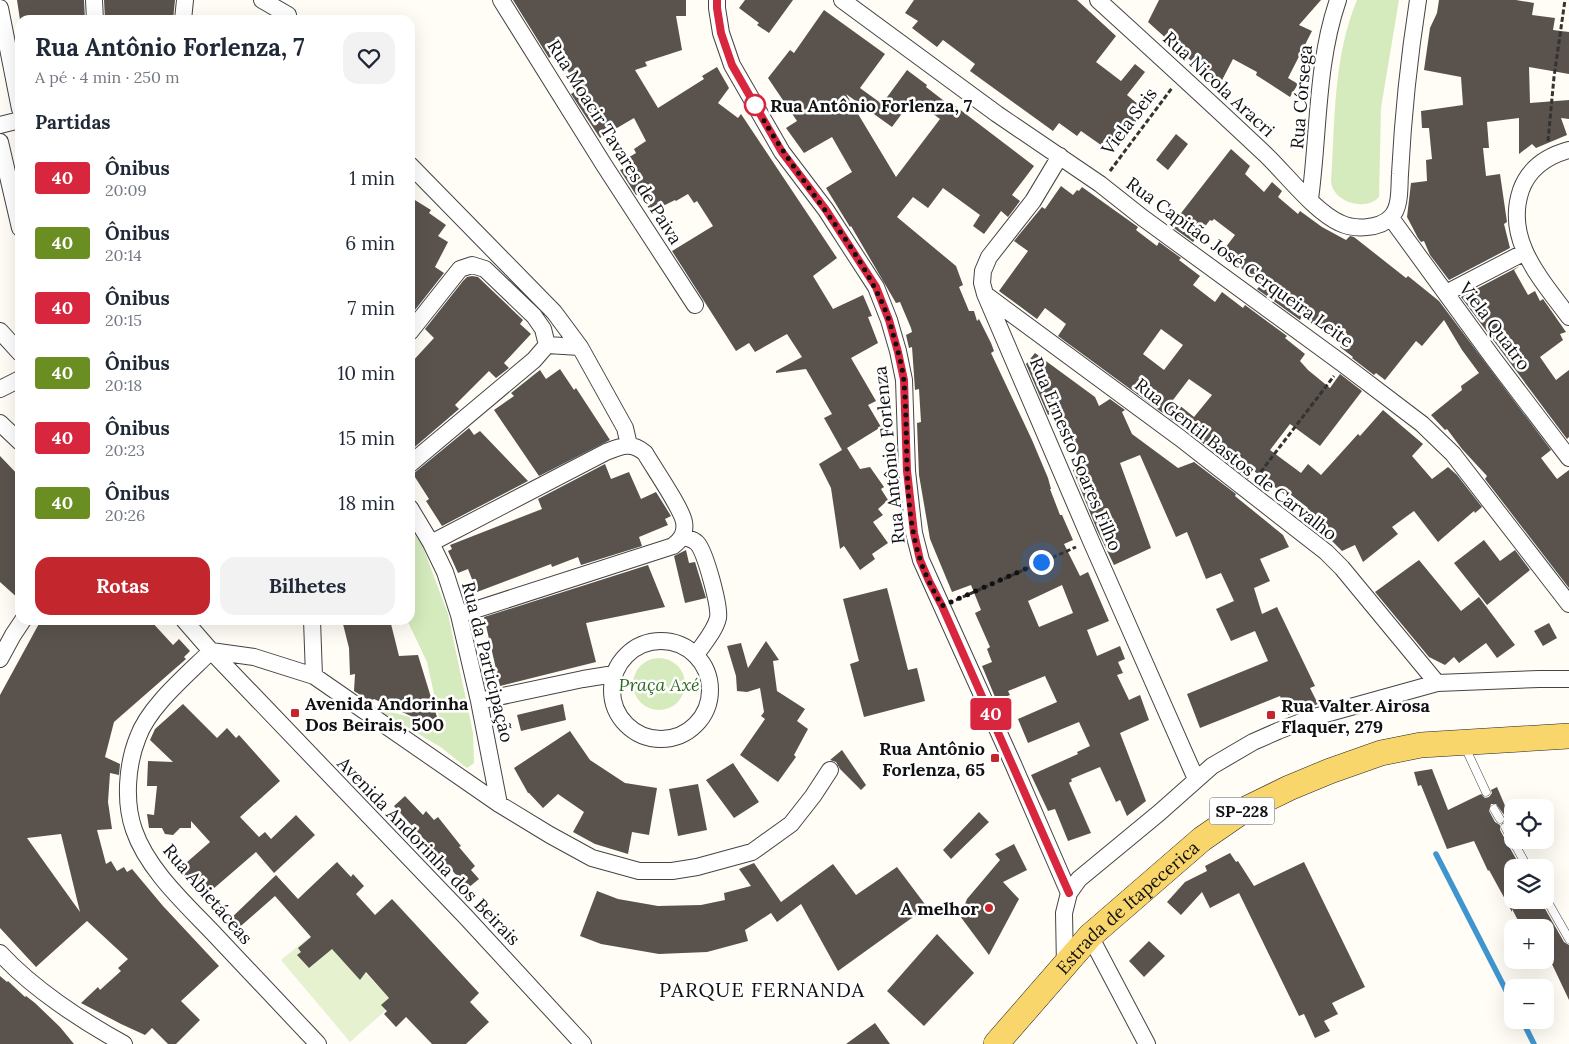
<!DOCTYPE html>
<html lang="pt">
<head>
<meta charset="utf-8">
<style>
	:root { --surface:#fff; --page:#f2f2f3; --text:#1f2937; --muted:#747a83; --accent:#c4262e }
	body { margin:0; font-family:Lora,serif; background:var(--page); color:var(--text); height:100vh; display:flex; flex-direction:column; font-size:19px; white-space:nowrap }
	* { box-sizing:border-box; margin:0 }
	p { font-size:16px; color:var(--muted) }
	.icon { flex:none; width:28px; height:28px; fill:none; stroke:currentColor; stroke-width:2; stroke-linecap:round; stroke-linejoin:round }
	.map { position:relative; flex:1; overflow:hidden }
	.details { position:absolute; left:15px; top:15px; width:400px; height:610px; display:flex; flex-direction:column; background:var(--surface); border-radius:15px; box-shadow:0 5px 20px #0002 }
	.details>* { flex:none }
	.badge { padding:0 10px; border-radius:4px; font-size:18px; line-height:32px }
	.tools { position:absolute; left:1504px; top:799px; display:grid; gap:10px }
	.tools a { display:grid; place-items:center; width:50px; height:50px; border-radius:10px; background:var(--surface); box-shadow:0 5px 20px #0002; font-size:25px }
	.you { position:absolute; width:25px; height:25px; margin:-12px; border:4px solid #fff; border-radius:50%; background:#1a73e8; box-shadow:0 0 0 8px #1a73e833 }
	.map>.badge { position:absolute; translate:-50% -50%; box-shadow:0 0 0 2px #fff }
	h2 { padding:0 20px; font-size:19px; line-height:45px }
	.round { display:grid; place-items:center; flex:none; width:52px; height:52px; border-radius:15px; background:var(--page) }
	.head { display:flex; align-items:center; justify-content:space-between; height:85px; padding:0 20px }
	h1 { font-size:24px; font-weight:700; line-height:38px }
	.primary-button { display:flex; gap:10px; margin-top:auto; padding:10px 20px }
	.primary-button a { flex:1; height:58px; border-radius:15px; background:var(--accent); color:#fff; font-size:20px; font-weight:700; line-height:58px; text-align:center }
	.primary-button a+a { background:var(--page); color:var(--text) }
	ul { padding:0; list-style:none }
	li { display:flex; align-items:center; gap:15px; height:65px; padding:0 20px }
	li div { flex:1 }
	li b { display:block; font-size:19px }
	li em { font-style:normal }
	li .badge { min-width:55px; font-weight:700; text-align:center }
	.map>svg:first-child { display:block }
	.green { fill:#d5ebbd }
	.pitch { fill:#e6f2cf }
	.lines { fill:none; stroke-linecap:round; stroke-linejoin:round }
	.stream { stroke:#3f96cf; stroke-width:5.5 }
	.building { fill:#5a524d; fill-rule:evenodd }
	.service-casing { stroke:#444; stroke-width:9 }
	.minor-casing { stroke:#444; stroke-width:18 }
	.primary-casing { stroke:#222; stroke-width:26 }
	.path { stroke:#333; stroke-width:3; stroke-dasharray:5 2.5; stroke-linecap:butt }
	.service { stroke:#fff; stroke-width:8 }
	.minor { stroke:#fff; stroke-width:16 }
	.primary { stroke:#f9d66b; stroke-width:25 }
	.line-casing { stroke:#fff; stroke-width:11 }
	.line { stroke:#d7263d; stroke-width:8 }
	.walk { stroke:#111; stroke-width:5; stroke-dasharray:0 9 }
	.stop-dot { fill:#fff; stroke:#d7263d; stroke-width:2.5 }
	.poi-dot { fill:#c4262e; stroke:#fff; stroke-width:2 }
	.labels { text-anchor:middle; dominant-baseline:central; stroke-width:5; stroke-linejoin:round; paint-order:stroke }
	.shield { fill:#fff; stroke:#585858; stroke-width:1 }
	.shield-label { font-size:16px; font-weight:bold; fill:#111 }
	.street-label { font-size:18px; fill:#111; stroke:#fff }
	.stop-label { font-size:18px; font-weight:bold; fill:#111; stroke:#fff; text-anchor:start }
	.park-label { font-size:18px; font-style:italic; fill:#2f6b1f; stroke:#fff }
	.poi-label { font-size:18px; font-weight:bold; fill:#111; stroke:#fff; text-anchor:start }
	.quarter-label { font-size:20px; letter-spacing:1px; fill:#111; stroke:#fff }
</style>
</head>
<body>
<div class="map">
<svg width="1569" height="1044" viewBox="0 0 1569 1044">
	<rect width="100%" height="100%" fill="#fffdf5"/>
	<!-- green -->
	<path class="green" d="M1357,0H1399L1381,108L1379,197C1366,212 1332,202 1331,181C1335,121 1333,57 1357,0Z
		M410,528L423,547L448,614L473,733L474,763L467,768L442,748L382,712L381,709L441,726L427,662L407,620H410Z
		M633 684a26 26 0 1 1 52 0a26 26 0 1 1-52 0Z"/>
	<!-- pitch -->
	<path class="pitch" d="M322,927L394,1003L350,1042L281,960Z"/>
	<g class="lines">
		<!-- stream -->
		<path class="stream" d="M1436,854L1512,1002
			M1522,1020L1534,1044"/>
	</g>
	<!-- building -->
	<path class="building" d="M17,0H84L85,20H60V18L20,20Z
		M104,0H175L173,20H105Z
		M513,0H686V16H676L682,50L645,62L647,66L635,70L658,108L704,79L702,76L717,67L729,88L718,103L738,118L741,114L837,258L813,276L833,309L863,295L872,316L868,317L878,343L851,358L876,401L868,405L881,427L847,448L860,469L870,467L884,487L881,489L888,500L878,509L883,515L873,522L888,543L872,554L875,559L860,570L844,546L840,549L831,488L819,464L842,450L824,418L832,414L806,369L776,373V371L802,357L787,334L755,352L749,343L736,351L672,251L713,226L697,201L694,203L688,194L676,201L675,200L651,212L640,193L636,195L620,170L625,168L621,162L636,153L634,149L646,141L634,118L600,138L571,94L579,89L556,52L549,58Z
		M745,0H793L769,33L757,25L759,23L739,8Z
		M914,0H1077L1116,36L1096,62L1121,81L1135,64L1145,72L1127,95L1145,110L1133,125L1129,122L1108,150L1081,131L1077,136L1059,123L1053,131L970,71L975,64L943,40L937,47L912,28L918,21L905,13Z
		M1159,0H1321L1299,25L1312,31L1288,78L1298,84L1290,97L1256,75L1257,72L1233,59L1219,86L1148,22Z
		M1439,0H1516L1534,3L1532,15L1555,18L1553,30L1569,32V74L1529,67L1530,103L1569,100V119L1561,118L1567,135L1536,148L1532,144L1519,154V118L1487,122L1489,148H1483L1486,176L1500,174L1507,222L1504,224L1510,248L1449,280L1430,255L1424,241L1421,242L1418,238L1407,217L1411,183L1427,181L1426,160L1432,159L1429,128H1422L1421,111L1463,105L1461,77L1424,70L1430,28L1437,13Z
		M824,10L885,54L860,88L882,104L907,70L927,85L926,87L948,104L950,102L1034,166L1012,195L1020,201L1008,217L1001,211L984,234L973,226L980,215L943,188L928,208L913,197L897,217L956,266L963,285L959,287L969,311H974L977,321L979,319L991,343L994,351L991,353L1032,440L1048,478L1051,489H1050L1060,515H1062L1073,540L1064,544L1080,576L1088,572L1109,621L1087,630L1097,656L1120,646L1125,659L1118,662L1123,673L1117,675L1129,700L1140,695L1149,720L1120,733L1146,801L1127,816L1120,800L1116,802L1100,767L1071,779L1072,781L1069,783L1091,833L1068,841L1055,809L1048,811L1031,775L1078,754L1077,752L1090,746L1079,722L1028,743L1018,719L1057,702L1045,676L1008,691L1010,695L997,700L995,697L982,666L992,662L987,649L990,647L975,613L981,610L971,585L952,592L930,539L919,475L917,423L921,422L919,389L915,390L912,347L909,348L906,335L912,332L911,328L900,302L896,303L851,226L850,227L826,188L852,172L832,137L804,153L786,128L797,121L768,78L790,50L794,53ZM846,94L892,127L909,104L912,107L916,101L940,119L896,177ZM1062,585L1073,613L1039,627L1028,601Z
		M1176,134L1188,144L1168,170L1156,160Z
		M1231,149L1250,166L1245,174L1264,192L1272,182L1282,191L1278,197L1298,214L1300,211L1322,227L1346,240L1350,236L1354,237L1406,278L1408,276L1439,301L1551,450L1541,458L1557,479L1569,470V588L1485,479L1487,476L1462,449L1447,429L1445,430L1431,415L1462,390L1461,386L1479,373L1462,350L1444,320L1422,346L1416,341L1385,380L1376,373L1374,375L1352,358L1353,357L1340,347L1342,344L1321,329L1320,330L1302,316L1300,320L1257,289L1261,285L1222,252L1235,235L1214,219L1212,221L1210,220L1193,242L1171,226Z
		M1061,186L1073,195L1077,190L1079,191L1082,187L1138,227L1136,230L1157,246L1159,242L1181,258L1179,260L1200,276L1193,285L1215,302L1222,292L1243,308L1245,305L1287,336L1285,338L1305,354L1300,361L1308,370L1330,388L1340,374L1362,391L1320,446L1290,424L1270,450L1301,473L1308,464L1321,475L1358,434L1360,436L1383,410L1423,444L1412,456L1432,479L1448,467L1457,475L1482,507L1475,513L1474,511L1438,542L1414,511L1392,527L1398,534L1363,562L1355,545L1342,551L1322,531L1320,533L1301,516L1308,508L1286,491L1284,494L1254,471L1248,479L1186,430L1058,336L1066,324L1045,308L1037,319L999,291L1028,251L1014,241L1042,207L1045,209ZM1161,329L1183,345L1164,370L1143,354ZM1189,379L1212,395L1194,417L1173,400Z
		M410,197L431,210L429,213L446,225L438,236L448,242L435,267L444,273L411,315Z
		M1520,266L1514,270L1528,295L1535,291L1540,301L1543,299L1566,332L1560,334L1563,340L1540,357L1556,380L1569,370V437L1567,439L1461,297Z
		M472,276L478,277L523,320L520,324L531,334L504,363L509,368L496,378L489,371L455,405L459,409L410,451V364L434,338L425,329L463,281L467,277Z
		M1035,353L1095,397L1099,406L1110,399L1125,410L1122,412L1132,434L1178,468L1194,462L1236,494L1235,496L1283,535L1289,547L1260,559L1270,581L1254,588L1262,614L1277,607L1315,686L1310,688L1318,704L1288,715L1280,696L1200,728L1187,694L1268,661L1255,631L1231,641L1216,609L1234,601L1221,573L1206,579L1187,532L1176,537L1140,455L1120,463L1151,548L1114,565L1097,530L1073,470L1082,466L1076,453L1068,434L1061,437L1050,414L1048,415L1026,364Z
		M560,369L574,390L576,388L610,440L539,476L494,410L514,396L511,393L540,370L546,379Z
		M469,428L474,435L480,431L528,481L442,526L426,501L429,499L413,474Z
		M0,456L20,477V600L0,582Z
		M605,464L611,479L629,472L641,499L656,492L671,516L665,519L668,525L639,537L642,546L581,565L578,557L552,567L551,564L477,592L468,569L458,573L448,551L452,549L450,545L542,509L538,499Z
		M1484,540L1500,561L1515,550L1530,570L1487,605L1454,563Z
		M686,550L689,563L695,562L706,598L685,603L674,556Z
		M1419,560L1461,611L1479,597L1515,645L1497,658L1486,643L1459,663L1454,657L1445,665L1429,657L1375,592Z
		M648,565L665,607L586,623L596,662L500,686L484,617Z
		M887,588L908,670L917,668L925,701L864,717L850,664L859,661L843,599Z
		M41,620H150L173,645L179,639L190,651L184,657L186,659L114,722L105,757L120,764L119,775L110,773L108,802L112,829L97,830L106,864L111,861L117,871L124,867L127,872L132,869L163,906L219,966L181,1001L200,1020L176,1044H168L152,1028L145,1035L121,1024L81,1003L98,987L100,990L121,971L118,968L128,959L87,921L36,967L0,928V695ZM61,834L80,912L27,838Z
		M342,620H390L399,656L418,655L441,730L374,699L370,701L354,691L355,674L350,675L349,648Z
		M1549,623L1557,638L1543,646L1534,631Z
		M766,641L779,660L773,661L777,691L805,709L797,721L808,729L794,755L796,757L778,782L740,755L765,719L761,716L764,712L760,688L747,692L737,691L736,676L727,646L741,643L748,668Z
		M183,704L217,738L227,728L236,738L239,735L280,781L240,817L259,837L265,832L271,839L296,815L315,835L274,873L256,852L205,896L178,870L210,842L191,821V828H180L173,835L165,834L162,828H149L147,814L154,815L157,786H147L148,761L173,762L150,740L155,729Z
		M563,704L566,720L521,731L517,715Z
		M570,731L590,760L625,783L657,788L649,835L632,832L628,854L595,844L573,832L584,812L558,794L543,808L529,793H528L514,768Z
		M842,750L866,785L861,790L840,769L836,762L830,760Z
		M733,763L759,802L734,818L706,780Z
		M1432,769L1448,810L1481,794L1485,798L1489,797L1492,793L1491,790L1497,787L1512,822L1510,824L1505,821V816L1496,804H1491L1489,811L1495,822L1500,825V830L1521,868H1512V900H1540L1564,942L1569,945V1000L1551,962L1545,965V928H1522L1512,909V912L1489,870L1488,871L1474,841L1447,849L1421,785L1418,786L1414,772Z
		M698,784L707,830L678,836L669,789Z
		M405,796L423,815L426,811L434,820L438,817L461,846L459,847L475,866L471,870L479,879L468,888L394,806Z
		M979,812L989,822L951,859L943,850Z
		M1014,844L1027,870L1003,882L1019,899L989,955L960,916L967,899L1000,860L995,854Z
		M1230,853L1236,862L1238,861L1254,886L1304,862L1365,987L1332,1003L1338,1014L1324,1021L1330,1031L1315,1038L1304,1014L1299,1016L1239,893L1210,908L1202,892L1181,915L1167,902L1185,882L1207,871L1205,866Z
		M337,862L351,877L353,874L364,886L356,894L375,915L392,899L479,993L470,1002L489,1022L466,1044H432L406,1017L396,1027L384,1014L387,1011L381,1005L389,998L366,972L360,980L332,949L309,968L297,955L301,952L298,948L311,937L275,896L235,931L227,922L276,875L298,899Z
		M754,863L781,902L833,864L856,895L897,867L927,907L838,971L801,904L777,922L771,913L745,930L748,941L707,952L659,954L601,944L580,936L597,891L618,899L658,906L701,905L725,900L724,893L751,886L739,869Z
		M937,934L974,973L924,1026L887,991Z
		M1149,941L1165,956L1144,977L1129,961Z
		M0,976L7,982L8,981L25,997L26,996L35,1003L60,1027L74,1044H0Z
		M875,1023L890,1044H846Z"/>
	<g class="lines">
		<defs>
			<path id="service" d="M1465,747L1486,792
				M1494,809L1500,819
				M1505,827L1528,868
				M1545,897L1569,939"/>
			<path id="minor" d="M94,0L95,20
				M262,0L288,15
				M501,0L604,165L695,305
				M717,0V8L721,33L732,65L782,152L826,210L876,287L889,320L898,351L904,380L907,471L914,533L921,560L1013,764L1069,893
				M842,0L997,114L1100,184L1143,218L1343,364L1422,424L1453,454L1569,604
				M1098,0C1154,51 1210,102 1265,154C1287,175 1314,211 1340,223C1354,230 1380,229 1391,217C1401,207 1399,187 1400,174C1403,115 1409,58 1418,0
				M0,8L20,109
				M183,20L185,0
				M0,125L20,120
				M0,142L20,228
				M1569,150C1547,156 1529,168 1521,190C1504,240 1541,279 1569,317
				M1060,156L1033,201L989,257L983,271L982,283L985,294L1091,541L1196,779
				M410,165L554,312L580,347L625,428L629,445
				M1310,199C1319,133 1316,64 1338,0
				M1391,218L1493,358L1569,458
				M1446,293L1525,252
				M986,295L1180,438L1326,552L1342,568L1437,683
				M0,331L20,353
				M410,332L460,269L472,265L485,269L534,316L543,329L547,345L534,360L410,464
				M547,345L580,347
				M0,389L20,379
				M0,423L20,442
				M410,508L431,543L445,572L459,615L479,701L499,804
				M683,536C687,538 693,539 697,543C705,551 720,606 718,618C715,631 703,644 696,655
				M431,543L606,452C621,446 631,441 645,453C653,467 682,509 684,522C686,533 681,540 673,546L459,615
				M184,620L211,651L465,916L583,1044
				M312,620L314,676
				M612 690a49 49 0 1 1 98 0a49 49 0 1 1-98 0Z
				M0,659L13,635L23,620
				M479,701L583,679L614,674
				M1090,936L1147,1044
				M0,953C32,988 82,1021 124,1044
				M1065,966L1064,913L1069,893L1079,879L1159,813L1212,766L1253,742L1278,731L1311,718L1437,683L1539,679H1569
				M318,1044C284,1008 250,972 217,937C188,906 148,871 134,830C124,802 127,764 138,737C149,706 188,674 211,651L254,657L314,676L499,804L550,835L592,858L639,871H672L697,867L752,852L791,824L813,796L830,770"/>
			<g id="primary">
				<path id="s1" d="M996,1044L1090,936L1202,839L1244,810L1289,788L1330,771L1381,753L1421,745L1569,736"/>
			</g>
		</defs>
		<!-- service casing -->
		<use href="#service" class="service-casing"/>
		<!-- minor casing -->
		<use href="#minor" class="minor-casing"/>
		<!-- primary casing -->
		<use href="#primary" class="primary-casing"/>
		<!-- path -->
		<path class="path" d="M1548,141L1554,77L1565,0
			M1110,171L1172,88
			M1256,478L1334,376
			M956,600L1076,547"/>
		<!-- service -->
		<use href="#service" class="service"/>
		<!-- minor -->
		<use href="#minor" class="minor"/>
		<!-- primary -->
		<use href="#primary" class="primary"/>
	</g>
	<g class="lines">
		<defs>
			<path id="line" d="M717,0V8L721,33L732,65L782,152L826,210L876,287L889,320L898,352L904,380L907,471L914,533L920,560L929,581L942,606L1069,893"/>
		</defs>
		<!-- line casing -->
		<use href="#line" class="line-casing"/>
		<!-- line -->
		<use href="#line" class="line"/>
		<!-- walk -->
		<path class="walk" d="M755,105C783,156 820,201 852,249C867,273 881,296 890,323C895,342 902,362 904,382C909,439 902,507 921,562C926,577 934,592 942,606L1041,562"/>
	</g>
	<!-- markers -->
	<circle class="stop-dot" cx="755" cy="105" r="10"/>
	<g class="poi-dot">
		<rect x="290" y="708" width="10" height="10" rx="2.5"/>
		<rect x="1266" y="710" width="10" height="10" rx="2.5"/>
		<rect x="990" y="753" width="10" height="10" rx="2.5"/>
		<circle cx="989" cy="908" r="5"/>
	</g>
	<g class="labels">
		<!-- shield labels -->
		<rect class="shield" x="1209.5" y="797.5" width="65" height="27" rx="4"/>
		<g class="shield-label">
			<text x="1242" y="811">SP-228</text>
		</g>
		<!-- street labels -->
		<g class="street-label">
			<text transform="translate(1219 84) rotate(43)">Rua Nicola Aracri</text>
			<text transform="translate(1301 97) rotate(-85)">Rua Córsega</text>
			<text transform="translate(1129 121) rotate(-53)">Viela Seis</text>
			<text transform="translate(615 142) rotate(58)">Rua Moacir Tavares de Paiva</text>
			<text transform="translate(1240 262) rotate(36)">Rua Capitão José Cerqueira Leite</text>
			<text transform="translate(1495 326) rotate(53)">Viela Quatro</text>
			<text transform="translate(1076 454) rotate(67)">Rua Ernesto Soares Filho</text>
			<text transform="translate(889 455) rotate(-96)">Rua Antônio Forlenza</text>
			<text transform="translate(1236 459) rotate(38)">Rua Gentil Bastos de Carvalho</text>
			<text transform="translate(488 662) rotate(76)">Rua da Participação</text>
			<text transform="translate(429 851) rotate(46)">Avenida Andorinha dos Beirais</text>
			<text transform="translate(208 894) rotate(49)">Rua Abietáceas</text>
			<text stroke="none"><textPath href="#s1" startOffset="190">Estrada de Itapecerica</textPath></text>
		</g>
		<!-- stop labels -->
		<g class="stop-label">
			<text x="770" y="105">Rua Antônio Forlenza, 7</text>
		</g>
		<!-- park labels -->
		<g class="park-label">
			<text x="659" y="684">Praça Axé</text>
		</g>
		<!-- poi labels -->
		<g class="poi-label">
			<text x="305" y="703">Avenida Andorinha<tspan x="305" dy="21">Dos Beirais, 500</tspan></text>
			<text x="1281" y="705">Rua Valter Airosa<tspan x="1281" dy="21">Flaquer, 279</tspan></text>
			<text x="985" y="748" text-anchor="end">Rua Antônio<tspan x="985" dy="21">Forlenza, 65</tspan></text>
			<text x="979" y="908" text-anchor="end">A melhor</text>
		</g>
		<!-- quarter labels -->
		<g class="quarter-label">
			<text x="762" y="989">PARQUE FERNANDA</text>
		</g>
	</g>
</svg>
<div class="tools">
<a><svg class="icon" aria-label="locate" viewBox="0 0 24 24"><circle cx="12" cy="12" r="6"/><path d="M12 2v4M12 18v4M2 12h4M18 12h4"/></svg></a>
<a><svg class="icon" aria-label="layers" viewBox="0 0 24 24"><path d="M12 4l9 5-9 5-9-5zM3 14l9 5 9-5"/></svg></a>
<a>+</a>
<a>−</a>
</div>
<div class="you" style="left:1041px;top:562px"></div>
<b class="badge" style="left:991px;top:714px;background:#d7263d;color:#fff">40</b>
<section class="details">
<div class="head"><div><h1>Rua Antônio Forlenza, 7</h1><p>A pé · 4 min · 250 m</p></div><a class="round"><svg class="icon" aria-label="heart" viewBox="0 0 24 24"><path d="M12 20l-8-8c-3-5 5-10 8-4 3-6 11-1 8 4z"/></svg></a></div>
<h2>Partidas</h2>
<ul>
<li><span class="badge" style="background:#d7263d;color:#fff">40</span><div><b>Ônibus</b><p>20:09</p></div><em>1 min</em></li>
<li><span class="badge" style="background:#6b8e23;color:#fff">40</span><div><b>Ônibus</b><p>20:14</p></div><em>6 min</em></li>
<li><span class="badge" style="background:#d7263d;color:#fff">40</span><div><b>Ônibus</b><p>20:15</p></div><em>7 min</em></li>
<li><span class="badge" style="background:#6b8e23;color:#fff">40</span><div><b>Ônibus</b><p>20:18</p></div><em>10 min</em></li>
<li><span class="badge" style="background:#d7263d;color:#fff">40</span><div><b>Ônibus</b><p>20:23</p></div><em>15 min</em></li>
<li><span class="badge" style="background:#6b8e23;color:#fff">40</span><div><b>Ônibus</b><p>20:26</p></div><em>18 min</em></li>
</ul>
<div class="primary-button"><a>Rotas</a><a>Bilhetes</a></div>
</section>
</div>
</body>
</html>
